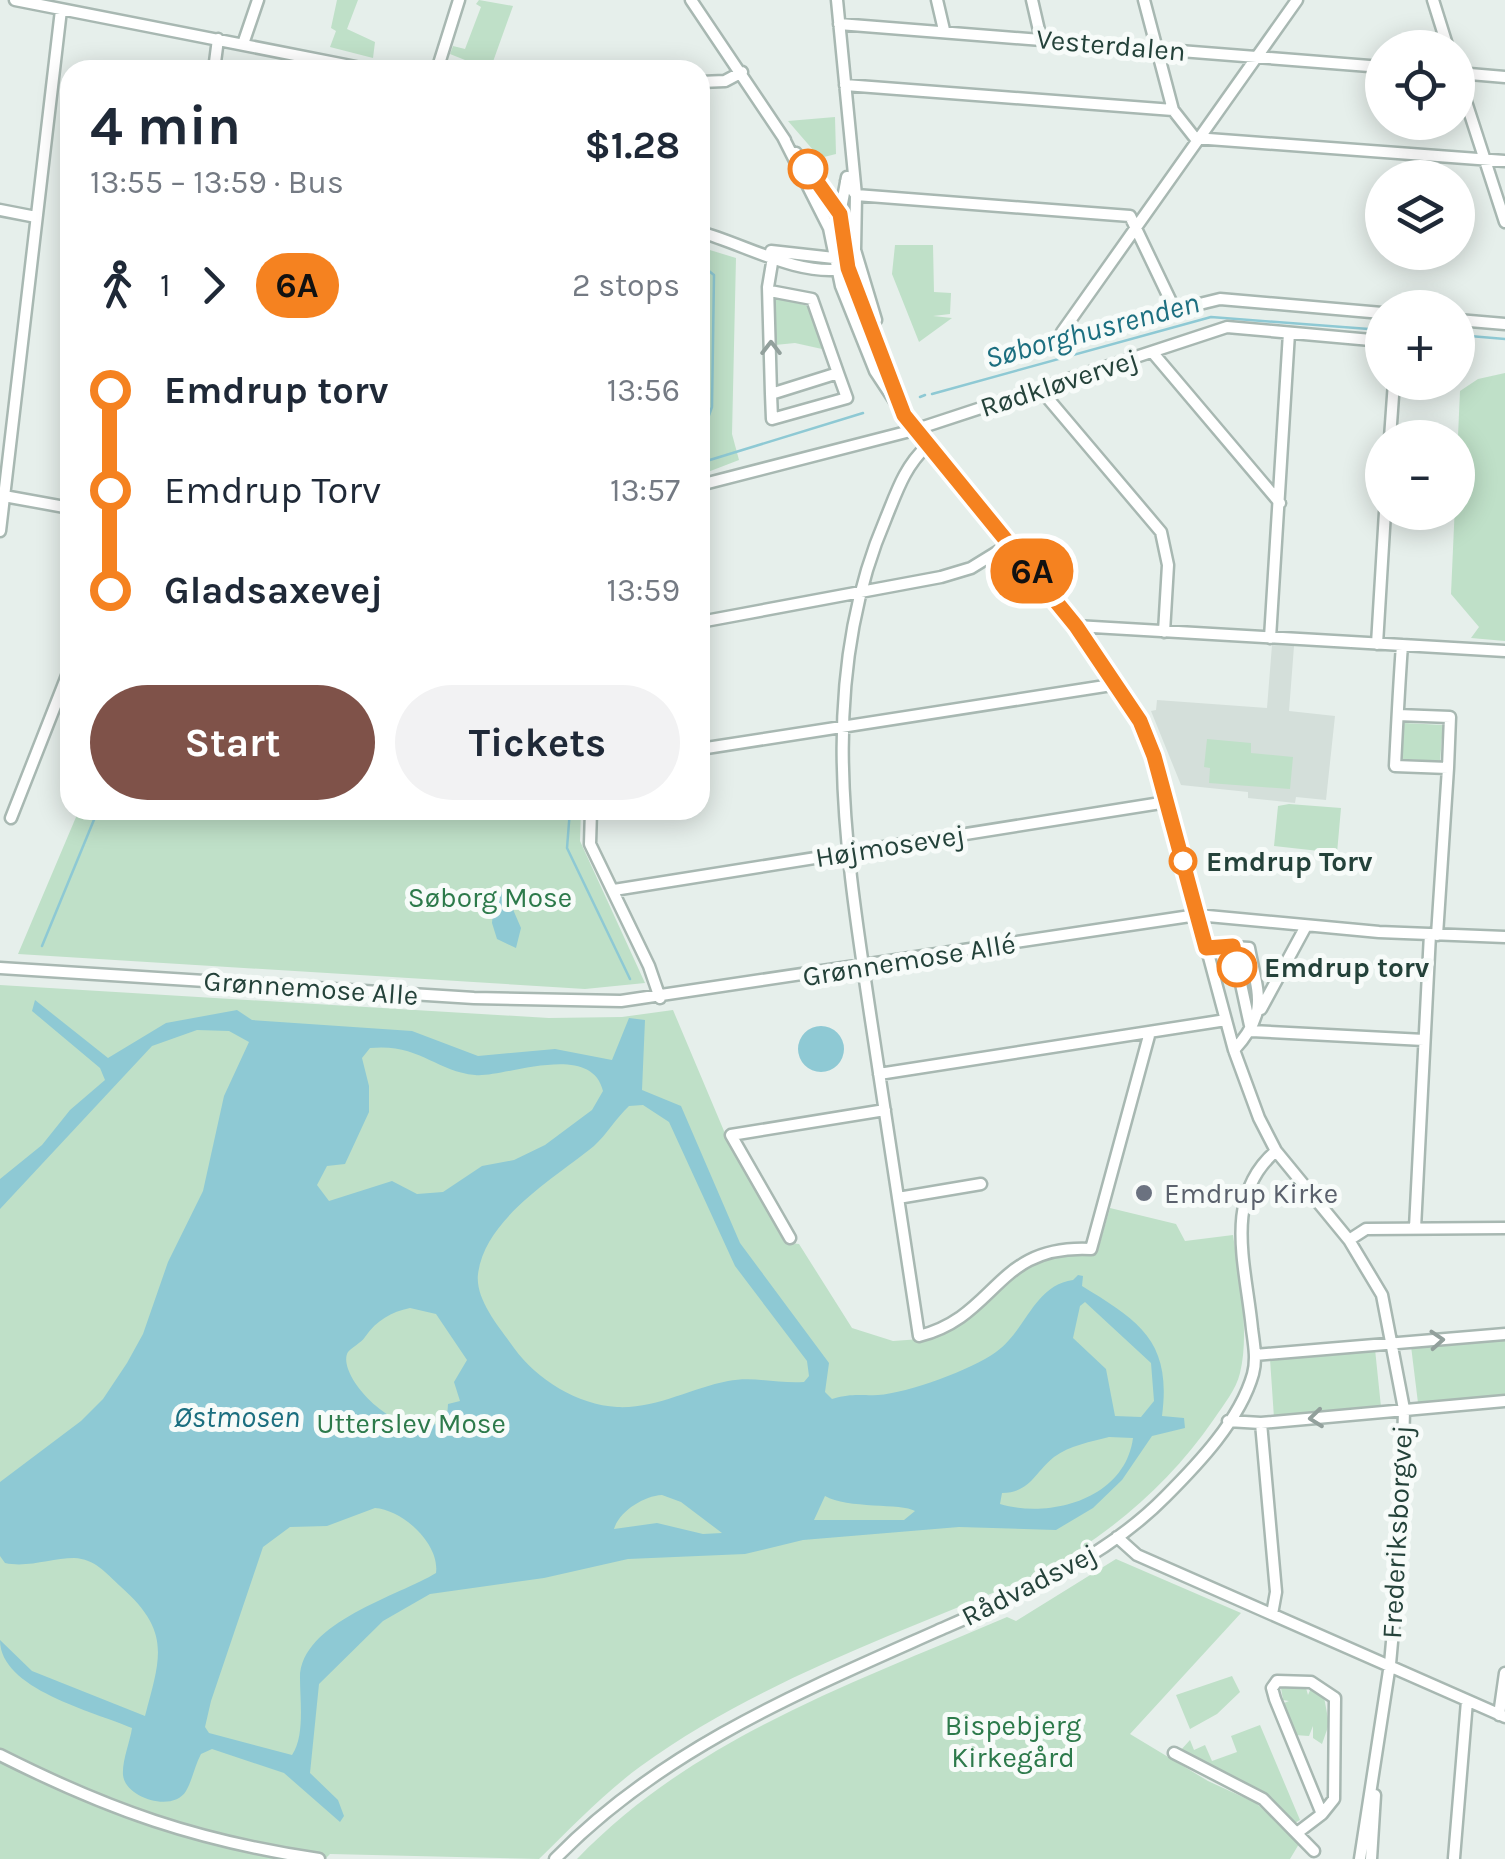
<!DOCTYPE html>
<html lang="en">
<head>
<meta charset="utf-8">
<style>
	:root { --surface:#fff; --page:#f2f2f3; --text:#1f2937; --muted:#747a83; --accent:#7f5249 }
	body { margin:0; font-family:Karla,sans-serif; background:var(--page); color:var(--text); height:100vh; display:flex; flex-direction:column; font-size:38px; white-space:nowrap }
	* { box-sizing:border-box; margin:0 }
	p { font-size:32px; color:var(--muted) }
	.icon { flex:none; width:55px; height:55px; fill:none; stroke:currentColor; stroke-width:2; stroke-linecap:round; stroke-linejoin:round }
	.map { position:relative; flex:1; overflow:hidden }
	.drawer { position:absolute; left:60px; top:60px; width:650px; height:760px; display:flex; flex-direction:column; background:var(--surface); border-radius:30px; box-shadow:0 5px 25px #0003 }
	.drawer>* { flex:none }
	.badge { padding:0 20px; border-radius:32px; font-size:35px; line-height:65px }
	.controls { position:absolute; left:1365px; top:30px; display:grid; gap:20px }
	.controls a { display:grid; place-items:center; width:110px; height:110px; border-radius:50%; background:var(--surface); box-shadow:0 5px 25px #0003; font-size:50px }
	.map>.badge { position:absolute; translate:-50% -50%; box-shadow:0 0 0 5px #fff }
	.legs { display:flex; align-items:center; gap:15px; height:110px; padding:0 30px; font-size:32px }
	.legs p { margin-inline-start:auto }
	.overview { display:flex; align-items:center; justify-content:space-between; height:170px; padding:0 30px }
	h1 { font-size:55px; font-weight:700; line-height:75px }
	.action { display:flex; gap:20px; margin-top:auto; padding:20px 30px }
	.action a { flex:1; height:115px; border-radius:60px; background:var(--accent); color:#fff; font-size:40px; font-weight:700; line-height:115px; text-align:center }
	.action a+a { background:var(--page); color:var(--text) }
	ul { padding:0 30px; list-style:none }
	li { display:flex; align-items:center; gap:35px; height:100px; font-size:38px }
	li i { display:grid; place-items:center; width:15px; height:100%; margin:0 12px; background:currentColor }
	li i::after { content:''; width:25px; height:25px; margin:-12px; border:8px solid; border-radius:50%; background:var(--surface) }
	li p { margin-inline-start:auto }
	li:first-child i { background:linear-gradient(#0000 50%,currentColor 0) }
	li:last-child i { background:linear-gradient(currentColor 50%,#0000 0) }
	.map>svg:first-child { display:block }
	.built { fill:#d4dfda }
	.green { fill:#bfe0c8 }
	.water { fill:#8ec9d4; fill-rule:evenodd }
	.lines { fill:none; stroke-linecap:round; stroke-linejoin:round }
	.stream { stroke:#8ec9d4; stroke-width:2.5 }
	.minor-casing { stroke:#a8b8b2; stroke-width:15 }
	.minor { stroke:#fff; stroke-width:10 }
	.oneway { stroke:#92a09c }
	.line-1-casing { stroke:#fff; stroke-width:22 }
	.line-1 { stroke:#f58220; stroke-width:15 }
	.stop-1-dot { fill:#fff; stroke:#f58220; stroke-width:5 }
	.worship-dot { fill:#6b7280; stroke:#f7fbf9; stroke-width:4 }
	.labels { text-anchor:middle; dominant-baseline:central; stroke-width:10; stroke-linejoin:round; paint-order:stroke }
	.street-label { font-size:28px; fill:#24423a; stroke:#f7fbf9 }
	.stop-label { font-size:28px; font-weight:bold; fill:#24423a; stroke:#f7fbf9; text-anchor:start }
	.park-label { font-size:28px; fill:#2d7a4b; stroke:#f7fbf9 }
	.worship-label { font-size:28px; fill:#5b616d; stroke:#f7fbf9; text-anchor:start }
	.water-label { font-size:30px; font-style:italic; fill:#1c6f80; stroke:#f7fbf9 }
</style>
</head>
<body>
<div class="map">
<svg width="1505" height="1859" viewBox="0 0 1505 1859">
	<rect width="100%" height="100%" fill="#e6efeb"/>
	<!-- built -->
	<path class="built" d="M1272,645L1294,646L1289,711L1335,716L1326,800L1296,797L1295,803L1248,798V792L1181,785L1151,711L1156,710L1157,700L1267,708Z"/>
	<!-- green -->
	<path class="green" d="M337,0H358L347,29L375,42L373,58L330,47L336,31L331,28Z
		M479,0L513,6L490,70L450,54L453,46L465,49L481,7L476,4Z
		M835,117L836,154L820,158L788,121Z
		M895,245H933L934,292L951,293L950,314L933,316L952,318L919,342L892,274Z
		M700,247L736,258L732,434L739,460L700,475Z
		M775,297L808,306L822,349L795,343L775,345Z
		M1505,373V641L1471,638L1479,627L1451,594L1460,391L1478,379Z
		M1404,723L1443,725L1440,761L1402,759Z
		M1207,739L1251,743V753L1293,757L1290,789L1209,783L1210,768L1204,767Z
		M1289,804L1341,808L1337,853L1274,846L1278,806Z
		M79,810H581L580,841L645,983L585,989L18,954Z
		M0,985L549,1018L622,1017L673,1010L724,1131L784,1242L799,1244L852,1328L893,1341L921,1339L952,1328L1028,1262L1070,1251L1097,1253L1110,1208L1176,1224L1185,1241L1233,1235C1239,1277 1250,1332 1240,1373C1236,1390 1224,1404 1214,1419C1168,1486 1109,1535 1038,1574C904,1632 759,1680 641,1766C604,1793 572,1827 539,1859L330,1854L325,1859H0Z
		M1505,1337V1396L1418,1403L1411,1346Z
		M1375,1349L1381,1407L1274,1418L1270,1359Z
		M1116,1559L1241,1613L1130,1734L1208,1781L1256,1803L1299,1844L1290,1859H577C694,1737 856,1682 1007,1617L1016,1621Z
		M1232,1676L1240,1692L1217,1714L1190,1729L1176,1695Z
		M1281,1688H1306L1308,1695L1311,1688L1324,1697L1329,1724L1322,1744L1313,1738V1726L1309,1736L1295,1735L1284,1703L1289,1701L1283,1700Z
		M1260,1725L1300,1820L1295,1823L1263,1791L1180,1751L1190,1740L1194,1750L1205,1745L1212,1761L1237,1752L1231,1736Z"/>
	<!-- water -->
	<path class="water" d="M495,890L506,893L521,928L516,948L497,939L492,923Z
		M35,1000L108,1058L166,1023L237,1010L252,1020L412,1031L478,1056L555,1049L612,1060L629,1018L645,1020L642,1090L681,1106L740,1243L829,1363L825,1392L832,1399C854,1393 858,1396 878,1395C908,1393 971,1370 996,1352C1026,1331 1034,1285 1073,1280L1078,1275L1083,1276L1082,1286C1139,1321 1172,1341 1162,1416L1184,1418L1185,1428L1152,1436L1122,1480L1093,1508L1056,1530L959,1527L803,1540L745,1554L628,1559L544,1578L430,1594L383,1621L319,1684L310,1773L338,1800L344,1816L340,1822L284,1773L212,1749L201,1754C195,1765 192,1781 186,1791C173,1813 125,1798 123,1775C122,1761 130,1742 132,1728C92,1711 0,1689 0,1640L32,1671L145,1716C161,1656 171,1631 120,1586C106,1573 95,1559 74,1558C52,1558 28,1568 5,1563L0,1556V1482L81,1421L103,1399L127,1363L143,1334L168,1262L203,1191L224,1096L249,1042L229,1031L197,1030L152,1046L0,1209V1179L42,1145L70,1110L105,1080L100,1068L32,1011ZM370,1048C419,1043 435,1071 475,1075C504,1078 591,1040 603,1091L592,1110L545,1145L514,1160L482,1166L443,1192L417,1194L392,1181L329,1201L317,1185L327,1166L345,1164L369,1112V1086L362,1058ZM643,1105L669,1122L735,1266L807,1361L809,1376L804,1382C779,1384 754,1376 728,1381C691,1388 656,1409 617,1407C578,1405 536,1379 514,1348C500,1328 475,1300 478,1274C485,1218 555,1178 594,1146C607,1134 616,1118 629,1106ZM1085,1302L1151,1363L1154,1401L1141,1417L1115,1416L1106,1369L1073,1338L1080,1306ZM410,1308L436,1314L467,1360L454,1382L460,1401L448,1404L447,1418C404,1451 334,1375 348,1352C352,1347 361,1343 365,1337C377,1320 391,1312 410,1308ZM1109,1437L1133,1438C1125,1499 1050,1519 1000,1504L1002,1493C1031,1492 1034,1473 1054,1457C1070,1445 1091,1442 1109,1437ZM662,1495L681,1502L722,1533L703,1534L657,1523L614,1529C619,1512 643,1496 662,1495ZM825,1496C847,1509 902,1503 915,1511L904,1520H814ZM375,1508C403,1510 440,1544 436,1573C401,1595 300,1622 300,1678C300,1701 305,1736 292,1755L209,1733L205,1727L211,1701L263,1547L290,1527L327,1526Z
		M798 1049a23 23 0 1 1 46 0a23 23 0 1 1-46 0Z"/>
	<g class="lines">
		<!-- stream -->
		<path class="stream" d="M700,264L714,275L712,407L700,440
			M1458,335L1505,339
			M932,394L1211,317L1382,330
			M920,397L925,395
			M700,463L863,413
			M570,810L567,848L630,979
			M42,946L98,810"/>
		<defs>
			<path id="minor" d="M15,0L371,70
				M691,0L785,140
				M837,0L856,195L855,250L876,320
				M937,0L944,30
				M1032,0L1041,39
				M1144,0L1173,110L1195,138L1505,161
				M1297,0L1062,332L1065,337L1220,299L1382,313
				M1433,0L1448,48
				M839,24L1382,67
				M243,44L258,0
				M214,70L218,39
				M437,70L459,0
				M1458,73L1505,77
				M1458,77L1505,222
				M700,82L725,81L742,72
				M845,85L1173,110
				M783,137L829,228L841,286L875,371L914,430L1076,626L1140,721L1163,786L1234,1050L1259,1118L1276,1151L1349,1240L1382,1295L1404,1409L1401,1542L1390,1664L1360,1859
				M796,153L840,215L848,268L894,393
				M846,181L856,195L1130,216L1174,308
				M0,210L36,217
				M840,214L847,177
				M700,232C744,244 797,276 843,269
				M771,251L843,259
				M770,291L812,299L838,373L771,394L768,287L773,257
				M1458,320L1505,324
				M1153,353L1280,503
				M1040,389L1161,532L1168,565L1164,632
				M771,394L772,419L847,398L838,373
				M1390,438L1394,382
				M927,446C905,466 897,491 886,518C816,680 846,852 871,1020C887,1125 903,1231 919,1336C998,1316 995,1244 1091,1249L1150,1032
				M700,485L914,430L1227,327L1382,341
				M4,496L70,508
				M0,531L61,10
				M700,622L941,577L971,568L1010,544
				M1076,626L1505,651
				M1270,638L1289,333
				M1377,644L1385,512
				M1398,715L1450,717L1448,768L1395,766C1397,726 1399,686 1402,645
				M700,749L1118,684
				M591,810L590,844L649,966L660,998
				M11,818L70,668
				M614,890L1167,802
				M1437,935L1448,768
				M1233,947L1249,948C1258,995 1269,1012 1234,1050
				M1206,948L1233,947L1251,1030
				M0,968L474,998L621,1001L1197,915L1379,932L1505,937
				M1261,1009L1306,926
				M1251,1031L1424,1040
				M879,1074L1226,1020
				M898,1198L981,1184
				M1415,1228L1430,934
				M790,1238L731,1135L885,1110
				M1349,1240L1366,1229L1505,1228
				M1255,1355L1505,1334
				M1228,1421L1261,1423L1505,1401
				M1261,1423L1276,1592L1272,1614
				M1117,1537L1137,1555L1505,1717
				M1277,1681L1311,1682L1335,1698L1334,1799L1322,1814L1275,1699L1272,1688Z
				M1499,1715L1505,1673
				M1174,1753L1263,1799L1314,1851
				M0,1755C109,1810 197,1841 319,1859
				M1297,1833L1322,1814
				M1454,1858L1467,1701
				M555,1859C662,1749 800,1692 937,1631C1017,1596 1103,1560 1165,1497C1198,1464 1240,1420 1253,1374C1257,1359 1254,1344 1252,1329C1246,1266 1222,1197 1276,1151
				M1371,1859L1375,1795"/>
		</defs>
		<!-- minor casing -->
		<use href="#minor" class="minor-casing"/>
		<!-- minor -->
		<use href="#minor" class="minor"/>
	</g>
	<!-- one-way arrows -->
	<defs><path id="oneway-chevron" d="M-2-3.5L2.5 0L-2 3.5" fill="none" stroke-width="1.6" stroke-linecap="round" stroke-linejoin="round" transform="scale(2.5)"/></defs>
	<g class="oneway">
		<use href="#oneway-chevron" transform="translate(771 348) rotate(-90)"/>
		<use href="#oneway-chevron" transform="translate(1437 1340) rotate(-4)"/>
		<use href="#oneway-chevron" transform="translate(1316 1418) rotate(174)"/>
	</g>
	<g class="lines">
		<defs>
			<path id="line-1" d="M808,169L840,214L848,268L904,415L1076,626L1140,721L1154,756L1206,948L1233,946L1237,967"/>
		</defs>
		<!-- line-1 casing -->
		<use href="#line-1" class="line-1-casing"/>
		<!-- line-1 -->
		<use href="#line-1" class="line-1"/>
	</g>
	<!-- markers -->
	<g class="stop-1-dot">
		<circle cx="808" cy="169" r="18"/>
		<circle cx="1183" cy="861" r="12"/>
		<circle cx="1237" cy="967" r="18"/>
	</g>
	<circle class="worship-dot" cx="1144" cy="1193" r="10"/>
	<g class="labels">
		<!-- street labels -->
		<g class="street-label">
			<text transform="translate(1111 45) rotate(5)">Vesterdalen</text>
			<text transform="translate(1059 383) rotate(-18)">Rødkløvervej</text>
			<text transform="translate(890 846) rotate(-9)">Højmosevej</text>
			<text transform="translate(909 960) rotate(-9)">Grønnemose Allé</text>
			<text transform="translate(311 988) rotate(4)">Grønnemose Alle</text>
			<text transform="translate(1397 1532) rotate(-87)">Frederiksborgvej</text>
			<text transform="translate(1029 1585) rotate(-27)">Rådvadsvej</text>
		</g>
		<!-- stop labels -->
		<g class="stop-label">
			<text x="1206" y="861">Emdrup Torv</text>
			<text x="1264" y="967">Emdrup torv</text>
		</g>
		<!-- park labels -->
		<g class="park-label">
			<text x="490" y="897">Søborg Mose</text>
			<text x="411" y="1423">Utterslev Mose</text>
			<text x="1013" y="1725">Bispebjerg<tspan x="1013" dy="32">Kirkegård</tspan></text>
		</g>
		<!-- worship labels -->
		<g class="worship-label">
			<text x="1164" y="1193">Emdrup Kirke</text>
		</g>
		<!-- water labels -->
		<g class="water-label">
			<text transform="translate(1092 330) rotate(-15)">Søborghusrenden</text>
			<text x="237" y="1417">Østmosen</text>
		</g>
	</g>
</svg>
<div class="controls">
<a><svg class="icon" aria-label="locate" viewBox="0 0 24 24"><circle cx="12" cy="12" r="6"/><path d="M12 2v4M12 18v4M2 12h4M18 12h4"/></svg></a>
<a><svg class="icon" aria-label="layers" viewBox="0 0 24 24"><path d="M12 4l9 5-9 5-9-5zM3 14l9 5 9-5"/></svg></a>
<a>+</a>
<a>−</a>
</div>
<b class="badge" style="left:1032px;top:571px;background:#f58220;color:#111">6A</b>
<section class="drawer">
<div class="overview"><div><h1>4 min</h1><p>13:55 – 13:59 · Bus</p></div><b>$1.28</b></div>
<div class="legs"><svg class="icon" aria-label="walk" viewBox="0 0 24 24"><circle cx="13" cy="4" r="2"/><path d="M13 8l-2 6 4 7M11 14l-3 7M7 12l3-4h3l4 4"/></svg>1<svg class="icon" aria-label="forward" viewBox="0 0 24 24"><path d="M9 5l7 7-7 7"/></svg><b class="badge" style="background:#f58220;color:#111">6A</b><p>2 stops</p></div>
<ul>
<li><i style="color:#f58220"></i><b>Emdrup torv</b><p>13:56</p></li>
<li><i style="color:#f58220"></i><span>Emdrup Torv</span><p>13:57</p></li>
<li><i style="color:#f58220"></i><b>Gladsaxevej</b><p>13:59</p></li>
</ul>
<div class="action"><a>Start</a><a>Tickets</a></div>
</section>
</div>
</body>
</html>
